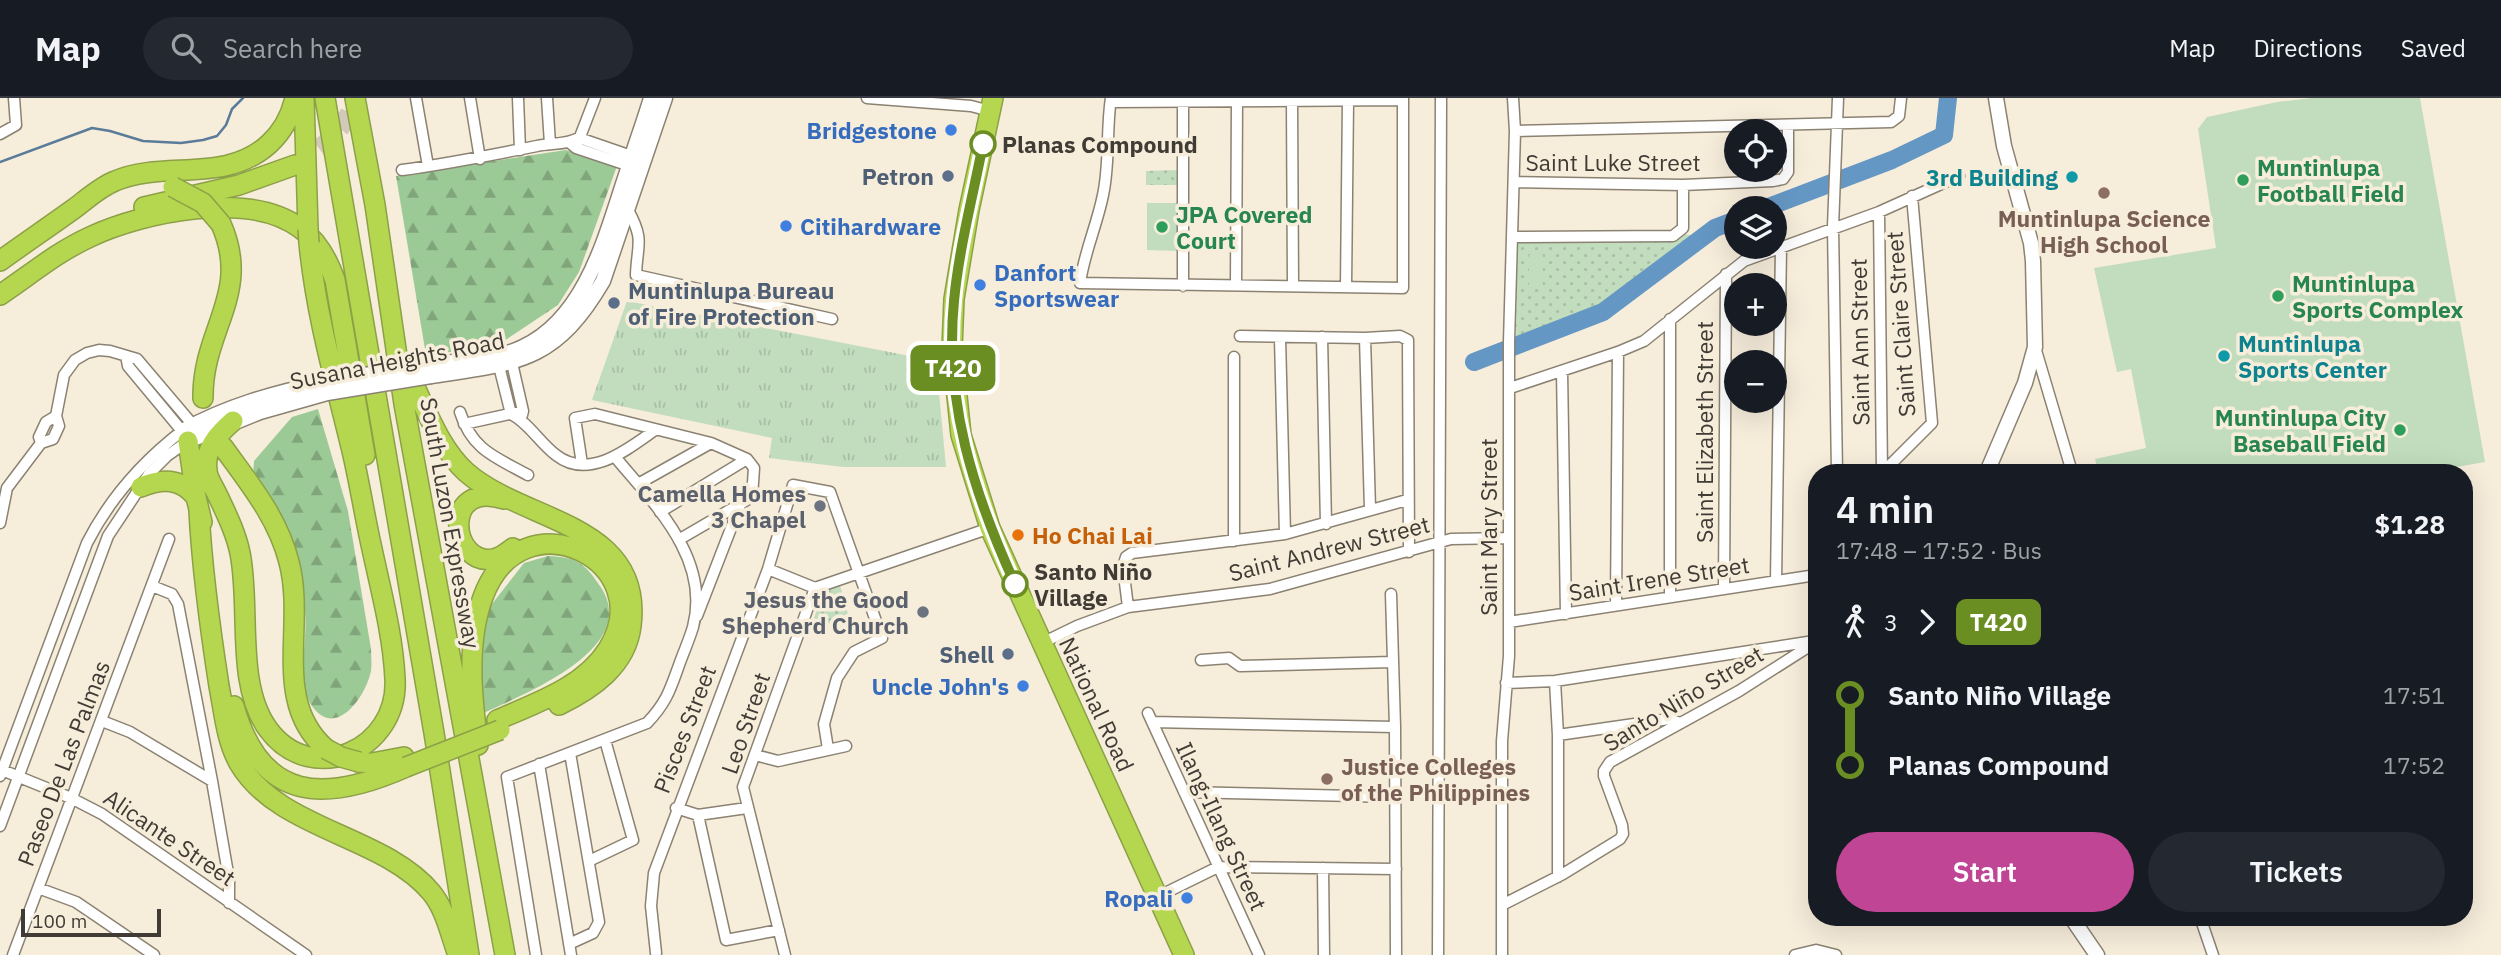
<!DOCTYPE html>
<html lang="en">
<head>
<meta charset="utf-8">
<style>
	:root { --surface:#171b24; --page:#242831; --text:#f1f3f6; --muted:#9ea1a6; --line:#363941; --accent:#c14595 }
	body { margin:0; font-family:"IBM Plex Sans",sans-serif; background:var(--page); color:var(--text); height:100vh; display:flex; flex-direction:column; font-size:26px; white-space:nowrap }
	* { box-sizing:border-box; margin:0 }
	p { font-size:23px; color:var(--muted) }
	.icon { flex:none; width:38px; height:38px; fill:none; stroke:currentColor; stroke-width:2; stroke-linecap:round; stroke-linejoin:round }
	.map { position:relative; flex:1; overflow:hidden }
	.sheet { position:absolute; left:1808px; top:366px; width:665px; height:462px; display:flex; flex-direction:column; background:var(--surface); border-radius:28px; box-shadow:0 7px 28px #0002 }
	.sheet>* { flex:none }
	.badge { padding:0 14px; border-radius:10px; font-size:24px; line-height:46px }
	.tools { position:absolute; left:1724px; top:21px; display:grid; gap:14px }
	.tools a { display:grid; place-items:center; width:63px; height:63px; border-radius:50%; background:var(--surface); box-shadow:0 7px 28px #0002; font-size:35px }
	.scale { position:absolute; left:21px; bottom:18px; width:140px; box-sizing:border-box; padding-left:7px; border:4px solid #403b35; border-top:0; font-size:19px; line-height:24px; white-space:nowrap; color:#403b35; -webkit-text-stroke:5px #f7eddb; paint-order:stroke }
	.map>.badge { position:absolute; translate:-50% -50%; box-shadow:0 0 0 4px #fff }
	.legs { display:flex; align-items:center; gap:10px; height:77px; padding:0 28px; font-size:23px }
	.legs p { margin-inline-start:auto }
	.head { display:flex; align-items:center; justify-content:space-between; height:119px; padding:0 28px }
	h1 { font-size:38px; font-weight:600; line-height:52px }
	.button { display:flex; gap:14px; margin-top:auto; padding:14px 28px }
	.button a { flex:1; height:80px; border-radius:42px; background:var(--accent); color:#fff; font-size:28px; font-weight:600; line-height:80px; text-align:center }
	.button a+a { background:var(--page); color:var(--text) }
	ul { padding:0 28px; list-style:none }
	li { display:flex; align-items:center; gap:24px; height:70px; font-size:26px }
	li i { display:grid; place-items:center; width:10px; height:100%; margin:0 9px; background:currentColor }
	li i::after { content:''; width:18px; height:18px; margin:-9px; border:5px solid; border-radius:50%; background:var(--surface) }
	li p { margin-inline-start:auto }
	li:first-child i { background:linear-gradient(#0000 50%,currentColor 0) }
	li:last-child i { background:linear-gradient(currentColor 50%,#0000 0) }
	header { display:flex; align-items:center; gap:42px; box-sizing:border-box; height:98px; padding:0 35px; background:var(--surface); border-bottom:2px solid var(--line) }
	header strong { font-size:33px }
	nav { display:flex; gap:38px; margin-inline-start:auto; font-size:24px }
	.search { width:490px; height:63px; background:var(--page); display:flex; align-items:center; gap:18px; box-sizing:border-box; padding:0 24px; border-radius:38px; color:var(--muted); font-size:26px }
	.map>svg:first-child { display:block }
	.grass { fill:url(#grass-tufts) }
	.forest { fill:url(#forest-firs) }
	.park { fill:url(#park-dots) }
	.garden { fill:#c1ddbd }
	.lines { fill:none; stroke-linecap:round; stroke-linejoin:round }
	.stream { stroke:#5a7b99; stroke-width:2.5 }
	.river { stroke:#6597c4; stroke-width:18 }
	.highway-tunnel { stroke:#d2c9ba; stroke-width:19; stroke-dasharray:19 10; stroke-linecap:butt }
	.street-casing { stroke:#8b8272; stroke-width:13 }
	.secondary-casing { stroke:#8b8272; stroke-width:17 }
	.highway-casing { stroke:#8ca047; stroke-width:22 }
	.street { stroke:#fff; stroke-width:10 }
	.secondary { stroke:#fff; stroke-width:14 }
	.highway { stroke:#b5d750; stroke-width:19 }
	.secondary-bridge-casing { stroke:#8b8272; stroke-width:17; stroke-linecap:butt }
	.highway-bridge-casing { stroke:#8ca047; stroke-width:22; stroke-linecap:butt }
	.secondary-bridge { stroke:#fff; stroke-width:14 }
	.highway-bridge { stroke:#b5d750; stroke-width:19 }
	.line-1-casing { stroke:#fff; stroke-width:16 }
	.line-1 { stroke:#6b8e23; stroke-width:10 }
	.shop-dot { fill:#3f7fe0; stroke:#f7eddb; stroke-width:2.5 }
	.stop-1-dot { fill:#fff; stroke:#6b8e23; stroke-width:3.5 }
	.service-dot { fill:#5c6f8a; stroke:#f7eddb; stroke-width:2.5 }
	.culture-dot { fill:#0f9aa8; stroke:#f7eddb; stroke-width:2.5 }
	.leisure-dot { fill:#2e9e5b; stroke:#f7eddb; stroke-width:2.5 }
	.education-dot { fill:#8d6e63; stroke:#f7eddb; stroke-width:2.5 }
	.worship-dot { fill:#6b7280; stroke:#f7eddb; stroke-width:2.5 }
	.food-dot { fill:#e8710a; stroke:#f7eddb; stroke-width:2.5 }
	.labels { text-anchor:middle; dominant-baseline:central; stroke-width:7; stroke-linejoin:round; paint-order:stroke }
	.shop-label { font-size:23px; font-weight:bold; fill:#366cbe; stroke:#f7eddb; text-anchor:end }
	.stop-label { font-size:23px; font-weight:bold; fill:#403b35; stroke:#f7eddb; text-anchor:start }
	.street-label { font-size:23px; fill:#403b35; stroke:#f7eddb }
	.leisure-label { font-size:23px; font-weight:bold; fill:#27864d; stroke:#f7eddb; text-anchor:start }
	.service-label { font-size:23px; font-weight:bold; fill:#4e5e75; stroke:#f7eddb; text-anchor:end }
	.culture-label { font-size:23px; font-weight:bold; fill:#0d838f; stroke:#f7eddb; text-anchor:end }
	.education-label { font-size:23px; font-weight:bold; fill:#785e54; stroke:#f7eddb }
	.worship-label { font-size:23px; font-weight:bold; fill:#5b616d; stroke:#f7eddb; text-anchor:end }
	.food-label { font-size:23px; font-weight:bold; fill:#c56008; stroke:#f7eddb; text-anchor:start }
</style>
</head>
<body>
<header>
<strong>Map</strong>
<div class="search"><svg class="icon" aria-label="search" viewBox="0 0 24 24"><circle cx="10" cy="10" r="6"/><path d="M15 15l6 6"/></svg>Search here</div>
<nav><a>Map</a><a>Directions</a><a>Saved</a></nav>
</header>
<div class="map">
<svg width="2501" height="857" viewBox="0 0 2501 857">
	<defs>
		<pattern id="grass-tufts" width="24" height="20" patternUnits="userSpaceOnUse" patternTransform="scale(1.75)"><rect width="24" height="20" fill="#c1ddbd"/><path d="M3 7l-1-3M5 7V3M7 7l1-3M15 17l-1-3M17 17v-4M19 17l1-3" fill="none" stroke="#a7bfa3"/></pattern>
		<pattern id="forest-firs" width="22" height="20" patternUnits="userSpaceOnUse" patternTransform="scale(1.75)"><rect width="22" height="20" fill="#9cca96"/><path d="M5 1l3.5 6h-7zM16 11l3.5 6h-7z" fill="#81a57b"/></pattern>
		<pattern id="park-dots" width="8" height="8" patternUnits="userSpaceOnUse" patternTransform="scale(1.75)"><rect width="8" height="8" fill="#c1ddbd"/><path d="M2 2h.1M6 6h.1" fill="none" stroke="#a7bfa3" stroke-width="1.8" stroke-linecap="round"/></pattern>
	</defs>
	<rect width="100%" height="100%" fill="#f7eddb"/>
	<!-- grass -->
	<path class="grass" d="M627,203L936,263L946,369H843L769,360L772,340L592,302Z"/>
	<!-- forest -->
	<path class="forest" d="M566,52L617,68L579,174L558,207L504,243L466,252L426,257L396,78Z
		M318,311L348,413L371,551C371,558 372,566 371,573C366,598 336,642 312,608C296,585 308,541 305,514C302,483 294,438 278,411C271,399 261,388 253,377L254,363L292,319Z
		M548,458C576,459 585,465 600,488C644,552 517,599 477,618L481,547L488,511L524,465Z"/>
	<!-- park -->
	<path class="park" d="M1177,72V87H1146V73Z
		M1685,136L1696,139L1602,209L1516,245L1517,145L1663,143Z
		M840,487L853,534L814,520L823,494Z"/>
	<!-- garden -->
	<path class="garden" d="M2312,0H2420L2485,364L2428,374H2098L2095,361L2146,350L2131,271L2117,274L2094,170L2216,150L2198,31L2207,19L2277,4Z
		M1147,105H1177V153L1147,152Z
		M1529,157H1543V191H1529Z"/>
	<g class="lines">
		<!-- stream -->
		<path class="stream" d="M0,64L92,30L110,33L143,43L181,45L203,42L217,38L226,27L232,11L243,0"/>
		<!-- river -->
		<path class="river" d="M1766,110L1892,62L1944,37L1948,0
			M1474,264L1603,214L1715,130L1736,122"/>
		<!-- highway-tunnel -->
		<path class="highway-tunnel" d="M295,67C323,49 346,33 355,0"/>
		<defs>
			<path id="street" d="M416,0L428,68
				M470,0L480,61
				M518,0L520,52
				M547,0L550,46
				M867,0L971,8L990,13
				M1111,0C1106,32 1110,65 1103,97C1097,127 1084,155 1080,185L1403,190V0
				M1292,3L1293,188
				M1111,4L1403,2
				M1515,33L1891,24L1899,18L1901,0
				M0,36L16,27L14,0
				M578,44L595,0
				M570,45L576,50L636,70
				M402,72C447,66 492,57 537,48C551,45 566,47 579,40L637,60
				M1514,84L1683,87L1773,83L1783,81L1788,74V28
				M628,112C645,143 637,146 636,177L832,221
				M1879,114L1882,374
				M1513,139L1673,138L1683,130V87
				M1236,187L1237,4
				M1183,188V4
				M1346,188L1348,3
				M1240,238L1365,240L1400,238L1408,242L1409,454
				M1322,239L1326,426
				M1280,240L1285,436
				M1365,240L1370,411
				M2035,249L2072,374
				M512,265L523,313L522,317
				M499,268L511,316C529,325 539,344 556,357C589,383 628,351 655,332
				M1562,273L1566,516
				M1510,290L1618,254L1644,243L1744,163L1879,114L1959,78
				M460,314C472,352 495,359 528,377
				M464,326L523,313
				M41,345L39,339L46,324L56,318
				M582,366L575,320L595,316L711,345L747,361L754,370L752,399L680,441
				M1837,374L1833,129L1838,0
				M1883,374L1932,325L1912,98
				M638,386L711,345
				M660,414L747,361
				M0,425L7,390L41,345L53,341L59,328L56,318L64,277L75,262L87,255L99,252L110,253L137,261L193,327
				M1234,443V259
				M768,471L815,490L990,430
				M1776,483L1781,149
				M152,488L172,496L178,506L212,683L229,781V805
				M1724,491L1726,176
				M1391,496L1395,629L1396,857
				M1670,499V221
				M1616,507L1618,254
				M1128,509L1123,469L1126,459L1132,455L1285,436L1407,402
				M697,518L740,407
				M1509,524L1816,477
				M1042,545L1077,528L1128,509L1270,491L1451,441L1509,440
				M1201,562L1229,560L1240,568L1392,564
				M1555,583L1558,637V779
				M1506,585L1555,583L1814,543
				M1148,615L1259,857
				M102,623L130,634L212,683
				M1152,624L1395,629
				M1558,637L1669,621L1680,625
				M755,657L778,663L846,648
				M539,666L571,857
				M2,672L71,700L102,716L306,857
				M0,678L87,445C110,400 142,364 182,333L128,268L126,258
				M1184,694L1395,699
				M676,710L698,717L747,710
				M698,717L726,842L779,832
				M0,728L108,438L149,376L167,358L188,343
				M589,763L633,742L605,642
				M1323,770L1324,857
				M38,790L76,804L154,857
				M1157,799L1218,769L1396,771
				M1504,806L1563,776L1620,741L1623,736L1622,727L1604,678V673L1610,664L1739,593L1816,544
				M2200,819L2213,857
				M569,846L593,835L599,824L570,655
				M656,855L651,808L654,775L768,471L793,387L830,394L882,540L854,554L837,580L824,626L828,651
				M13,857L169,441
				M536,857L507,679L647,625C669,602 671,588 682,559C686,549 690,539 693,529C711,461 655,407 616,360
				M785,857L743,689L815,490
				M1438,857L1441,0
				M1502,857V643L1509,558V244L1515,33L1513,0
				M1795,857L1816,852L1836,857"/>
			<path id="secondary" d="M429,266C460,263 494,263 523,249C588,219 607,132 628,71C635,47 644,24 651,0
				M431,278C518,265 555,265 603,183L665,0
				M325,284C274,295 227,308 182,333L188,343L260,314L327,295
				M1987,374L2025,285L2035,249L2033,163L2031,145L2004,48L1996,0
				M2071,819L2097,857"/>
			<path id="highway" d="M304,0L308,131
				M325,0L434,635L469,857
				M355,0L375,107L404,306L505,857
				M993,0L969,112L954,201L952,250L961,337L990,430L1184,857
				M144,109L239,87L295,67
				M0,163C25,145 50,128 75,110C87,101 100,89 115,83C164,62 225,86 269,46C283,33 291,18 295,0
				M0,197C30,177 57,154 90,139C143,114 249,92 300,130C318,143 328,162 335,182L365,357
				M402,265C424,301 434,344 466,374C524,425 644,424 631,528C626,568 592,591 559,607
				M203,300C202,231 252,196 221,126
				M233,323C218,336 204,351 207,372C207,380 214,389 217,396C226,415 236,435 240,455C251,509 235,586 268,631C312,691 399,651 395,581C393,537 381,493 372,451C365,420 360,388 353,357C336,286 316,218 309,145
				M188,343L196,399L202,424
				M223,349C249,385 278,420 289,464C306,528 271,603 326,651
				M141,389C162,380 181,380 196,399
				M504,401C441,381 450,468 493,461C501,460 507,454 513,450
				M199,413C202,472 210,530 219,588C224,613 226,642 239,665C278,732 383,737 431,794C446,812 450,836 458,857
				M234,608C261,705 325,705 406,669
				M478,647C472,600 466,545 483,499C522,393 662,465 608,551C584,589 536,605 497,622
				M359,664L372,665L404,659"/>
		</defs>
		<!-- street casing -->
		<use href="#street" class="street-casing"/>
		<!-- secondary casing -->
		<use href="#secondary" class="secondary-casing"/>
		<!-- highway casing -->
		<use href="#highway" class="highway-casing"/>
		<!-- street -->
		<use href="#street" class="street"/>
		<!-- secondary -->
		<use href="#secondary" class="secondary"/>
		<!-- highway -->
		<use href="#highway" class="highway"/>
		<defs>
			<path id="secondary-bridge" d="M325,284L429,266
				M327,295L431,278"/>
			<path id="highway-bridge" d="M173,89L203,105L221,126
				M308,131L309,145
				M326,651L341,659L359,664
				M406,669L500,632"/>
		</defs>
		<!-- secondary-bridge casing -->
		<use href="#secondary-bridge" class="secondary-bridge-casing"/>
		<!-- highway-bridge casing -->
		<use href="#highway-bridge" class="highway-bridge-casing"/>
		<!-- secondary-bridge -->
		<use href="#secondary-bridge" class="secondary-bridge"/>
		<!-- highway-bridge -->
		<use href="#highway-bridge" class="highway-bridge"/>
	</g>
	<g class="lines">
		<defs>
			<path id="line-1" d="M983,46C973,98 959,150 954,203C944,304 974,396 1015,486"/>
		</defs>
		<!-- line-1 casing -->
		<use href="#line-1" class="line-1-casing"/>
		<!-- line-1 -->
		<use href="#line-1" class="line-1"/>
	</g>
	<!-- markers -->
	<g class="shop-dot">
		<circle cx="951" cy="32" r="7"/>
		<circle cx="786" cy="128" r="7"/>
		<circle cx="980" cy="187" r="7"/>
		<circle cx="1023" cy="588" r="7"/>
		<circle cx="1187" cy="800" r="7"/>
	</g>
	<g class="stop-1-dot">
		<circle cx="983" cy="46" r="12"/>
		<circle cx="1015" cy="486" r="12"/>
	</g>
	<g class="service-dot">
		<circle cx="948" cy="78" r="7"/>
		<circle cx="614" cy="205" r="7"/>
		<circle cx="1008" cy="556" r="7"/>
	</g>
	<g class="culture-dot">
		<circle cx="2072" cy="79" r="7"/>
		<circle cx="2224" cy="258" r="7"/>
	</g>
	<g class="leisure-dot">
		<circle cx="2243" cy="82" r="7"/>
		<circle cx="1162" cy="129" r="7"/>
		<circle cx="2278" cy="198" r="7"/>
		<circle cx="2400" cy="332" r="7"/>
	</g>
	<g class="education-dot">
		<circle cx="2104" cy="95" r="7"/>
		<circle cx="1327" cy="681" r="7"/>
	</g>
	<g class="worship-dot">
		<circle cx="820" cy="408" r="7"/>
		<circle cx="923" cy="514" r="7"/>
	</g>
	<circle class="food-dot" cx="1018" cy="437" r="7"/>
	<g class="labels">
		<!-- shop labels -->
		<g class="shop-label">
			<text x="937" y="32">Bridgestone</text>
			<text x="800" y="128" text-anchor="start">Citihardware</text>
			<text x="994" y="174" text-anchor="start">Danfort<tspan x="994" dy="26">Sportswear</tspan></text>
			<text x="1009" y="588">Uncle John's</text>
			<text x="1173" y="800">Ropali</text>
		</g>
		<!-- stop labels -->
		<g class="stop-label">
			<text x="1002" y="46">Planas Compound</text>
			<text x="1034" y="473">Santo Niño<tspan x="1034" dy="26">Village</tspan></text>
		</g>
		<!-- street labels -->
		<g class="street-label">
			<text x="1613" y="64">Saint Luke Street</text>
			<text transform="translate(1900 226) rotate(-94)">Saint Claire Street</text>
			<text transform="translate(1859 244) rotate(-91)">Saint Ann Street</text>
			<text transform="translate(397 262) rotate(-11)">Susana Heights Road</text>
			<text transform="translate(1704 334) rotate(-90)">Saint Elizabeth Street</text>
			<text transform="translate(451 425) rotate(80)">South Luzon Expressway</text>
			<text transform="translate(1488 429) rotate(-90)">Saint Mary Street</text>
			<text transform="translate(1329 450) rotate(-14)">Saint Andrew Street</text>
			<text transform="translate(1659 480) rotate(-9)">Saint Irene Street</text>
			<text transform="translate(1683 600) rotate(-31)">Santo Niño Street</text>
			<text transform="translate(1097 606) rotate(65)">National Road</text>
			<text transform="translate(745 625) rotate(-71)">Leo Street</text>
			<text transform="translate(684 631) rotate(-69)">Pisces Street</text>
			<text transform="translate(63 665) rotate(-69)">Paseo De Las Palmas</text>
			<text transform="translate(1222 728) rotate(65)">Ilang-Ilang Street</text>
			<text transform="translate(170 739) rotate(34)">Alicante Street</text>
		</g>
		<!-- leisure labels -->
		<g class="leisure-label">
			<text x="2257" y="69">Muntinlupa<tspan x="2257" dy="26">Football Field</tspan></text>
			<text x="1176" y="116">JPA Covered<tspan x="1176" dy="26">Court</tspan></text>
			<text x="2292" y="185">Muntinlupa<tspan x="2292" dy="26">Sports Complex</tspan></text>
			<text x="2386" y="319" text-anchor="end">Muntinlupa City<tspan x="2386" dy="26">Baseball Field</tspan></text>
		</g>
		<!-- service labels -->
		<g class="service-label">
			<text x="934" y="78">Petron</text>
			<text x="628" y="192" text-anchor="start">Muntinlupa Bureau<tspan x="628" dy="26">of Fire Protection</tspan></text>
			<text x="994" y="556">Shell</text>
		</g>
		<!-- culture labels -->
		<g class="culture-label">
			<text x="2058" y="79">3rd Building</text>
			<text x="2238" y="245" text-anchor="start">Muntinlupa<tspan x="2238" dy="26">Sports Center</tspan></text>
		</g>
		<!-- education labels -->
		<g class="education-label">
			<text x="2104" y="120">Muntinlupa Science<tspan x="2104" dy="26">High School</tspan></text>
			<text x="1341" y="668" text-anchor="start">Justice Colleges<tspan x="1341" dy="26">of the Philippines</tspan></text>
		</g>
		<!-- worship labels -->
		<g class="worship-label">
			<text x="806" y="395">Camella Homes<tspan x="806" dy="26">3 Chapel</tspan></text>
			<text x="909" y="501">Jesus the Good<tspan x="909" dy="26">Shepherd Church</tspan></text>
		</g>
		<!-- food labels -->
		<g class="food-label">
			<text x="1032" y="437">Ho Chai Lai</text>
		</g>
	</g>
</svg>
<div class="tools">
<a><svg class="icon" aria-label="locate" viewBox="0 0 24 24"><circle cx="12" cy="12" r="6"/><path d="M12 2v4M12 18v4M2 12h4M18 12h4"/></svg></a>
<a><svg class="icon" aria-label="layers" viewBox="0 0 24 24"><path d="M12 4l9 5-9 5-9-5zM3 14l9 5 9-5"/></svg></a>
<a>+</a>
<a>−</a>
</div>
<div class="scale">100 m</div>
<b class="badge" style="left:953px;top:270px;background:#6b8e23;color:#fff">T420</b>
<section class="sheet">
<div class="head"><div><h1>4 min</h1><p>17:48 – 17:52 · Bus</p></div><b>$1.28</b></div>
<div class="legs"><svg class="icon" aria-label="walk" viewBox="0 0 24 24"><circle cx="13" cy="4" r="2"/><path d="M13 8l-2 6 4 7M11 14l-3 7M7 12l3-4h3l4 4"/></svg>3<svg class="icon" aria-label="forward" viewBox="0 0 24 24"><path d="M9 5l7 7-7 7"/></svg><b class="badge" style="background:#6b8e23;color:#fff">T420</b></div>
<ul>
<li><i style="color:#6b8e23"></i><b>Santo Niño Village</b><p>17:51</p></li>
<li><i style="color:#6b8e23"></i><b>Planas Compound</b><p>17:52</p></li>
</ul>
<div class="button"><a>Start</a><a>Tickets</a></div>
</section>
</div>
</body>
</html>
